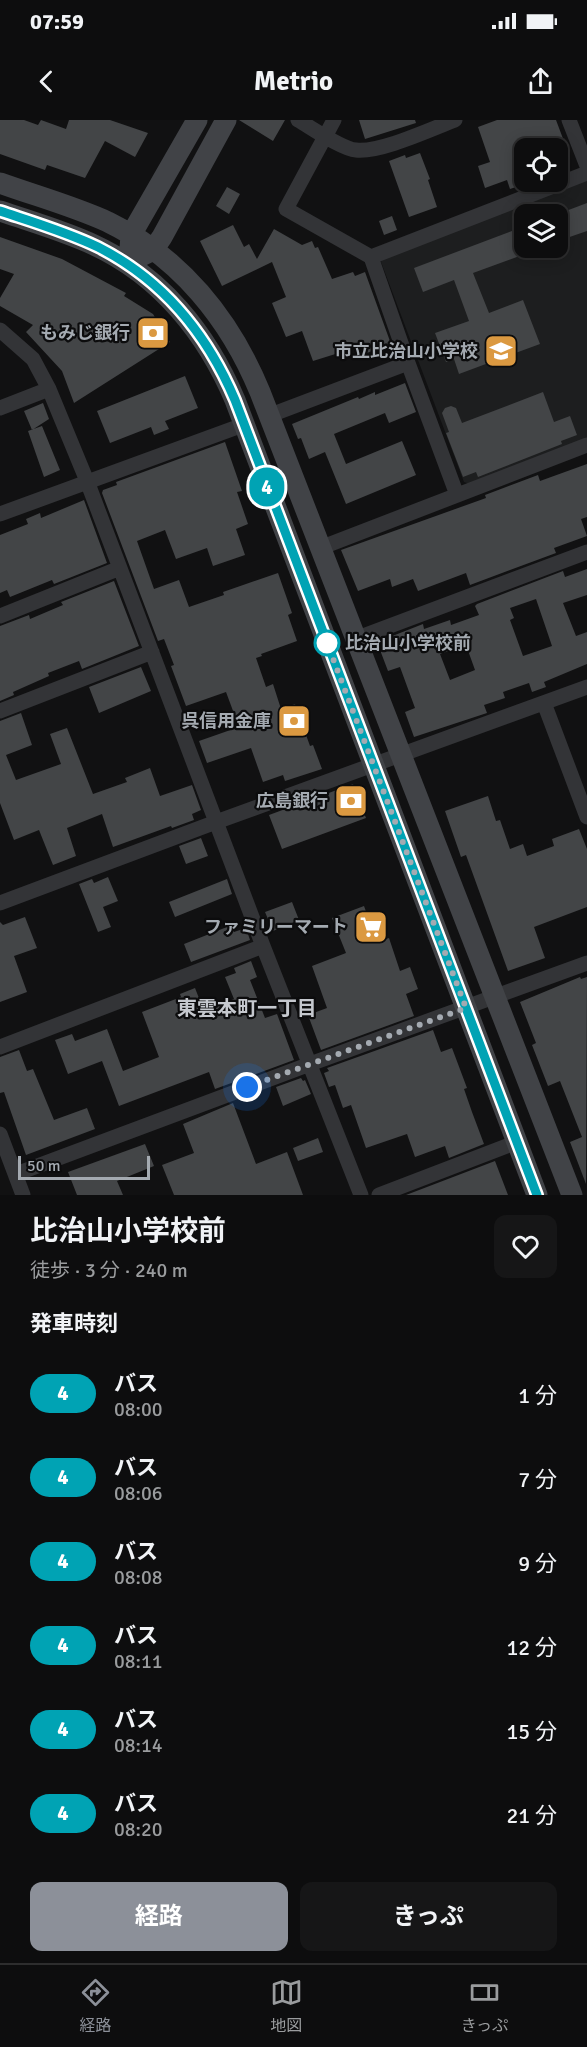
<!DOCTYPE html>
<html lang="ja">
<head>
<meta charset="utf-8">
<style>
	:root { --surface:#0d0d0e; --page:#161617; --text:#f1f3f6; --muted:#9a9c9e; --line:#2d2d2e; --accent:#8c9099 }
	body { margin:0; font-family:Signika,"Noto Sans JP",sans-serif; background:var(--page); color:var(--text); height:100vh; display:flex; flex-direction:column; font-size:22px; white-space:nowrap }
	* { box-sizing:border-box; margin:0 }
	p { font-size:20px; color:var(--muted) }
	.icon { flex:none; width:33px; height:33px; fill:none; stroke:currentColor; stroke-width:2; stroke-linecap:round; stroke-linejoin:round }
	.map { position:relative; height:1075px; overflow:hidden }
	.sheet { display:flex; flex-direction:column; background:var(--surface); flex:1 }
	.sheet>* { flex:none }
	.badge { padding:0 12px; border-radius:20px; font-size:21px; line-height:39px }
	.controls { position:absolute; left:514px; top:18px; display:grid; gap:12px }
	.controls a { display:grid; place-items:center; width:54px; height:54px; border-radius:12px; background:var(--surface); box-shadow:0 3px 15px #0003,0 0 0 2px var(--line); font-size:30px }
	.scale { position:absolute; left:18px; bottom:15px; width:132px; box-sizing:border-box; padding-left:6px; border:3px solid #a4aab1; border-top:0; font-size:16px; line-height:21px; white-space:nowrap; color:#a4aab1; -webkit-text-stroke:4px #0c0c0d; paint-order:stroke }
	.you { position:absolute; width:30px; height:30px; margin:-15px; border:4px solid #fff; border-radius:50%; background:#1a73e8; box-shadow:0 0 0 9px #1a73e833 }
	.map>.badge { position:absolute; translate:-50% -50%; box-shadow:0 0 0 3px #fff }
	h2 { padding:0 30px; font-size:22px; line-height:54px }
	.round { display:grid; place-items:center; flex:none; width:63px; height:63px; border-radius:12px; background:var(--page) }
	.overview { display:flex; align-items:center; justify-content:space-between; height:102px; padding:0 30px }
	h1 { font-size:28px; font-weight:700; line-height:45px }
	.primary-button { display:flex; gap:12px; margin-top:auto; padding:12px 30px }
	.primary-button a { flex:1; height:69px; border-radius:12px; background:var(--accent); color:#fff; font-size:24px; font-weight:700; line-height:69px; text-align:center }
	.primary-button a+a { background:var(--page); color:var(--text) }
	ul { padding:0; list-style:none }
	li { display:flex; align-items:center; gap:18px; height:84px; padding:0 30px }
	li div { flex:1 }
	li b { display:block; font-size:22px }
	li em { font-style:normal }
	li .badge { min-width:66px; font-weight:700; text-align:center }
	.status { display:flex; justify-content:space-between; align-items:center; height:42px; padding:0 30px; background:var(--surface); direction:ltr }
	.status svg { height:16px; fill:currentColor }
	header { display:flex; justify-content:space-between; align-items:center; height:78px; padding:0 30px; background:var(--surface); font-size:27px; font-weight:700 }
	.tabs { display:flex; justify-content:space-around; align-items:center; height:84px; border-top:2px solid var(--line); background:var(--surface); font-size:16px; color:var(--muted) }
	.tabs a { display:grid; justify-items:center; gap:3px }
	.tabs .on { color:var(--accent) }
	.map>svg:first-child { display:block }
	.built { fill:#1d1e1f; fill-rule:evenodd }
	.building { fill:#434547; fill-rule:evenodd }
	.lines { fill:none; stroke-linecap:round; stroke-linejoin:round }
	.street { stroke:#333437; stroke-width:15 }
	.secondary { stroke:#414347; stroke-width:21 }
	.line-casing { stroke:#fff; stroke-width:14 }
	.line { stroke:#00a3b4; stroke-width:9 }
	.walk { stroke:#a4aab1; stroke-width:6; stroke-dasharray:0 10.8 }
	.stop-dot { fill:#fff; stroke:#00a3b4; stroke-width:3 }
	.labels { text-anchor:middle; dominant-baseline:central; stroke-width:4.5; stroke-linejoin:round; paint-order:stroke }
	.poi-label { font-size:18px; font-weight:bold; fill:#a4aab1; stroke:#0c0c0d; text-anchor:end }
	.stop-label { font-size:18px; font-weight:bold; fill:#a4aab1; stroke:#0c0c0d; text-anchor:start }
	.neighbourhood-label { font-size:20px; font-weight:bold; fill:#c5c8ce; stroke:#0c0c0d }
</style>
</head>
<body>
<div class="status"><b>07:59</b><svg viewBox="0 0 49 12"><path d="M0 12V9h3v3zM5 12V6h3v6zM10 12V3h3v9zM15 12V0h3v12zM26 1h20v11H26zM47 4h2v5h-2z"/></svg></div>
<header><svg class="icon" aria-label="back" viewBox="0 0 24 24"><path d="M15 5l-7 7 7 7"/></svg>Metrio<svg class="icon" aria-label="share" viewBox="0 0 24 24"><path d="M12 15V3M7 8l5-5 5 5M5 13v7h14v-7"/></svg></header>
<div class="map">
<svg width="587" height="1075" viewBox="0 0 587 1075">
	<rect width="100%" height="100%" fill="#111112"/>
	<!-- built -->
	<path class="built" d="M587,60V320L470,364L464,362L381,142L383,136ZM525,94H558V128H525Z"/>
	<!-- building -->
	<path class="building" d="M0,0H24L38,5L41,0L66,9L69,0H110L148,13L135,37L105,21L85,58L47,45L45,50L0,34Z
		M239,0H285L273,21Z
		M359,0H415L416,3L365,19Z
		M497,0H556L565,24L555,28H525V64L510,69L507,60L485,68L478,46L490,42L478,7Z
		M420,33L430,59L428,60L437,87L409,97L389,41L405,35L406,38Z
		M227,67L240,74L229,94L216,86Z
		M587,83V111L558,121V94Z
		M392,96L397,110L384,115L379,101Z
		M233,105L244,127L249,124L257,139L274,109L302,125L312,121L315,128L318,127L332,159L353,152L355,156L365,152L391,224L364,234L361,226L313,241L302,211L286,217L272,183L286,177L272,142L222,166L200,121Z
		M525,106V134L473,153L489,193L523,180L540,224L459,254L454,239L446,242L435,213L469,201L454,160L423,172L414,148Z
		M0,117L62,139L126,173L124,176L153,194L170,222L74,283L62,251L26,212L33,205L0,186V178L14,154L0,149Z
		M185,256L198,288L165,301L169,309L154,315L151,307L110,323L97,291Z
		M405,263L416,292L389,303L385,293L334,314L346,344L402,321L416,355L346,384L325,332L309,339L301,318L298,319L292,304L358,277L359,279L375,272V275Z
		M543,272L554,302L570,296L577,315L561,321L562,324L478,357L476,352L463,357L446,313L449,312L442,293L445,288L451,286L456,288L462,303Z
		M43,283L49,299L32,310L24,291Z
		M42,306L60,350L44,357L28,311Z
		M225,322L242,371L237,372L248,404L236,409L245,435L213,446L207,428L176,439L165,410L137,421L154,469L179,460L189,487L224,475L223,472L278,453L292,493L288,495L297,521L261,534L262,536L256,538L266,567L273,564L281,589L295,584L310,626L313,625L322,649L285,661L283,655L263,662L251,628L207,643L199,621L239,607L226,572L186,586L171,546L174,545L164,519L158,521L102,373L103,370L117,365L116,362Z
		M587,344V397L581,399L587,416L554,428L556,433L470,465L466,453L418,471L413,459L392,467L390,459L358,471L341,430L486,378L485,375L538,355L540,361Z
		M84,380L107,443L54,464L52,460L10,477L7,470L0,473V415L28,404L26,399L40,393L41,398Z
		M587,449V475L563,483L576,516L587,512V544L544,562L546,567L532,572L529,563L503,572L505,578L484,585L487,593L414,617L405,592L415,588L400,547L388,551L377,522L423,504L424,509L450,500L451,505L479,495L475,486L477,484L563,451L565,457ZM536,479L552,526L523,536L510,500L514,498L510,488ZM466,525L475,550L450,560L440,534Z
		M114,461L139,526L82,549L79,541L48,553L49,556L13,572L14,575L0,581V506L29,495L30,499L63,485L61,482Z
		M141,547L151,571L99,593L89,567Z
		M21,593L32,625L6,635L16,660L61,644L50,614L67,608L93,674L127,662L125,658L150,648L160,676L192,665L201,690L192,694L194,700L172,708L171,706L113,727L102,694L67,708L76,736L53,745L39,710L14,720L0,683V601Z
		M353,664L366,698L282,729L269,695Z
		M488,676L496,701L500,700L510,729L523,724L527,736L554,726L552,719L579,709L587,729V787L534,807L545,838L508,851L466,735L461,737L445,691Z
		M201,718L208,736L186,744L179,726Z
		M108,757L118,781L103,787L111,807L98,812L79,764L92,759L94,763Z
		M227,759L232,774L175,797L169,782Z
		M292,782L299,800L273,811L265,792Z
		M364,786L377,822L389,818L400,851L410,847L418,869L406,874L414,896L321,930L308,895L327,888L312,846L346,833L332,798Z
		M25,797L37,828L14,836L27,872L0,882V802L3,805Z
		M232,805L234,812L246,808L250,820L191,842L184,824Z
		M251,841L257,857L250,860L265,898L277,894L294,940L215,969L209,952L119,986L102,941L68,954L55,920L72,914L75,921L107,909L123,951L159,937L142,892L181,877L180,874L195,868L204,891L234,879L225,857L236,853L234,848Z
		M580,857L581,859L587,857L586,1064L570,1022L582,1017L560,961L548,966L532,925L536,923L520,882Z
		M433,910L441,932L452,928L467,968L464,969L472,992L484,1024L449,1038L445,1026L415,1037L407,1014L366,1028L351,985L343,988L335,965L329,967L324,953L329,951L327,948Z
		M19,930L27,951L33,949L54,1000L87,988L95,1009L26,1035L4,972L0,973V937Z
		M301,958L303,961L305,960L311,974L283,986L276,967Z
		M233,983L256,1044L287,1032L303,1075H174L162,1045L194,1033L183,1004Z
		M318,1018L323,1032L298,1041L293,1028Z
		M145,1024L154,1046L117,1061L123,1075H77L68,1052Z
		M495,1041L508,1075H406Z"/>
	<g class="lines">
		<!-- street -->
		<path class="street" d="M298,0C312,8 342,29 356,30C380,33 431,9 455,0
			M334,0L286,89L371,137L408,243L457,375
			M569,0L587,46
			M371,137L587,53
			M0,210L33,239L49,269L87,361L263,826L361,1075
			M0,288L49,269
			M268,296L408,243
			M0,394L243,305
			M320,428L587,325
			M0,496L120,448
			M355,519L587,432
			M544,583L587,697
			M0,591L152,532
			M0,783L216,702L587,567
			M0,927L263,826
			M0,1014L23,1075
			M16,1054L310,944L587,843
			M379,1075L517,1022"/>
		<!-- secondary -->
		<path class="secondary" d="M0,63C36,76 73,86 108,102C180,137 230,199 260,272L572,1075
			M0,91C32,102 64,111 94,125C161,156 207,214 235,280L537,1075
			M130,129L131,115L197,0
			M141,136L153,130L162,117L226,0"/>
	</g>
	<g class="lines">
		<defs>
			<path id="line" d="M0,91C33,102 67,112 98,127C163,160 207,214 235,280L537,1075"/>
		</defs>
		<!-- line casing -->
		<use href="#line" class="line-casing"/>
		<!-- line -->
		<use href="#line" class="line"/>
		<!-- walk -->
		<path class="walk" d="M247,967L466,888L327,523"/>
	</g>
	<!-- icons -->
	<defs>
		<symbol id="bank-square" viewBox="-11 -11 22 22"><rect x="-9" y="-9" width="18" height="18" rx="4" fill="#db9941" stroke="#0c0c0d"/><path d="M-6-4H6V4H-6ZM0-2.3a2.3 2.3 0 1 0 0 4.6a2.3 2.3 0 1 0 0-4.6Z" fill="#fff"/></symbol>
		<symbol id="school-square" viewBox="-11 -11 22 22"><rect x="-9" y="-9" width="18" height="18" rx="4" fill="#db9941" stroke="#0c0c0d"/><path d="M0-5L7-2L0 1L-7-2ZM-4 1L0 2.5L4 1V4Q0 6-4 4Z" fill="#fff"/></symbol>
		<symbol id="supermarket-square" viewBox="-11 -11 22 22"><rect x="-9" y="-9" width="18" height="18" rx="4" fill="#db9941" stroke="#0c0c0d"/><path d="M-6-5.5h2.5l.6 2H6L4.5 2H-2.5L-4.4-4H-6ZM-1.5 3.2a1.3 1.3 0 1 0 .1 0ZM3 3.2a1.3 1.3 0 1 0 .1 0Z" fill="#fff"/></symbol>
	</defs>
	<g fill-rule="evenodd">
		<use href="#bank-square" x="134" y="194" width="38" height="38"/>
		<use href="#school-square" x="482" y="212" width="38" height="38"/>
		<use href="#bank-square" x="275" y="582" width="38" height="38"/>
		<use href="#bank-square" x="332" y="662" width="38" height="38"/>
		<use href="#supermarket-square" x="352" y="788" width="38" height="38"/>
	</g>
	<!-- markers -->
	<circle class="stop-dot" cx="327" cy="523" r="12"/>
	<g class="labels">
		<!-- poi labels -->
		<g class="poi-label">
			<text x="130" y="213">もみじ銀行</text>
			<text x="478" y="231">市立比治山小学校</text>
			<text x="271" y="601">呉信用金庫</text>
			<text x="328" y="681">広島銀行</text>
			<text x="348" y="807">ファミリーマート</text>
		</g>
		<!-- stop labels -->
		<g class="stop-label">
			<text x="345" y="523">比治山小学校前</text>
		</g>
		<!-- neighbourhood labels -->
		<g class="neighbourhood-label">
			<text x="247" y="888">東雲本町一丁目</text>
		</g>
	</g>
</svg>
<div class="controls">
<a><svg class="icon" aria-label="locate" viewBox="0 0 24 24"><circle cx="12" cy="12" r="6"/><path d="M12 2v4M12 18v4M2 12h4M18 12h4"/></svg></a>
<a><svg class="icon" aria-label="layers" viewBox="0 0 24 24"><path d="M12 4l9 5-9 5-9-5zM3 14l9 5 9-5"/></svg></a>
</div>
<div class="scale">50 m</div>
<div class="you" style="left:247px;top:967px"></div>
<b class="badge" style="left:267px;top:367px;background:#00a3b4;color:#fff">4</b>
</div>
<section class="sheet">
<div class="overview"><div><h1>比治山小学校前</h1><p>徒歩 · 3 分 · 240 m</p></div><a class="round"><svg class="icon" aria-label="heart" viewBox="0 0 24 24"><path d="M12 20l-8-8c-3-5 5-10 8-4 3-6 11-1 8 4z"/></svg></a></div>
<h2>発車時刻</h2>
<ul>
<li><span class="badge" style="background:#00a3b4;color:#fff">4</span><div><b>バス</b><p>08:00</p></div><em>1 分</em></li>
<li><span class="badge" style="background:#00a3b4;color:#fff">4</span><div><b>バス</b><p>08:06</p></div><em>7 分</em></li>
<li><span class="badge" style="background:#00a3b4;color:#fff">4</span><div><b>バス</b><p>08:08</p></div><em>9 分</em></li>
<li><span class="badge" style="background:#00a3b4;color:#fff">4</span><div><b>バス</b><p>08:11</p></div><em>12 分</em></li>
<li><span class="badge" style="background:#00a3b4;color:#fff">4</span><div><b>バス</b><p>08:14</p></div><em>15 分</em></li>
<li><span class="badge" style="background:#00a3b4;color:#fff">4</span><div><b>バス</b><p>08:20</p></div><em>21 分</em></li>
</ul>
<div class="primary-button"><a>経路</a><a>きっぷ</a></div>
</section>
<nav class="tabs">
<a class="on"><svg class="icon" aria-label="directions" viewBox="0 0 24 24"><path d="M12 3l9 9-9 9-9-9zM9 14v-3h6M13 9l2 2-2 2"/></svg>経路</a>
<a><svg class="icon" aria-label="map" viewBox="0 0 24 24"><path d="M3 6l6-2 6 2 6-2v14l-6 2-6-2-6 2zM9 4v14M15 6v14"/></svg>地図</a>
<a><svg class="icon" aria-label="tickets" viewBox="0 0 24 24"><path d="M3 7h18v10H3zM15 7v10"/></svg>きっぷ</a>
</nav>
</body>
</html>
